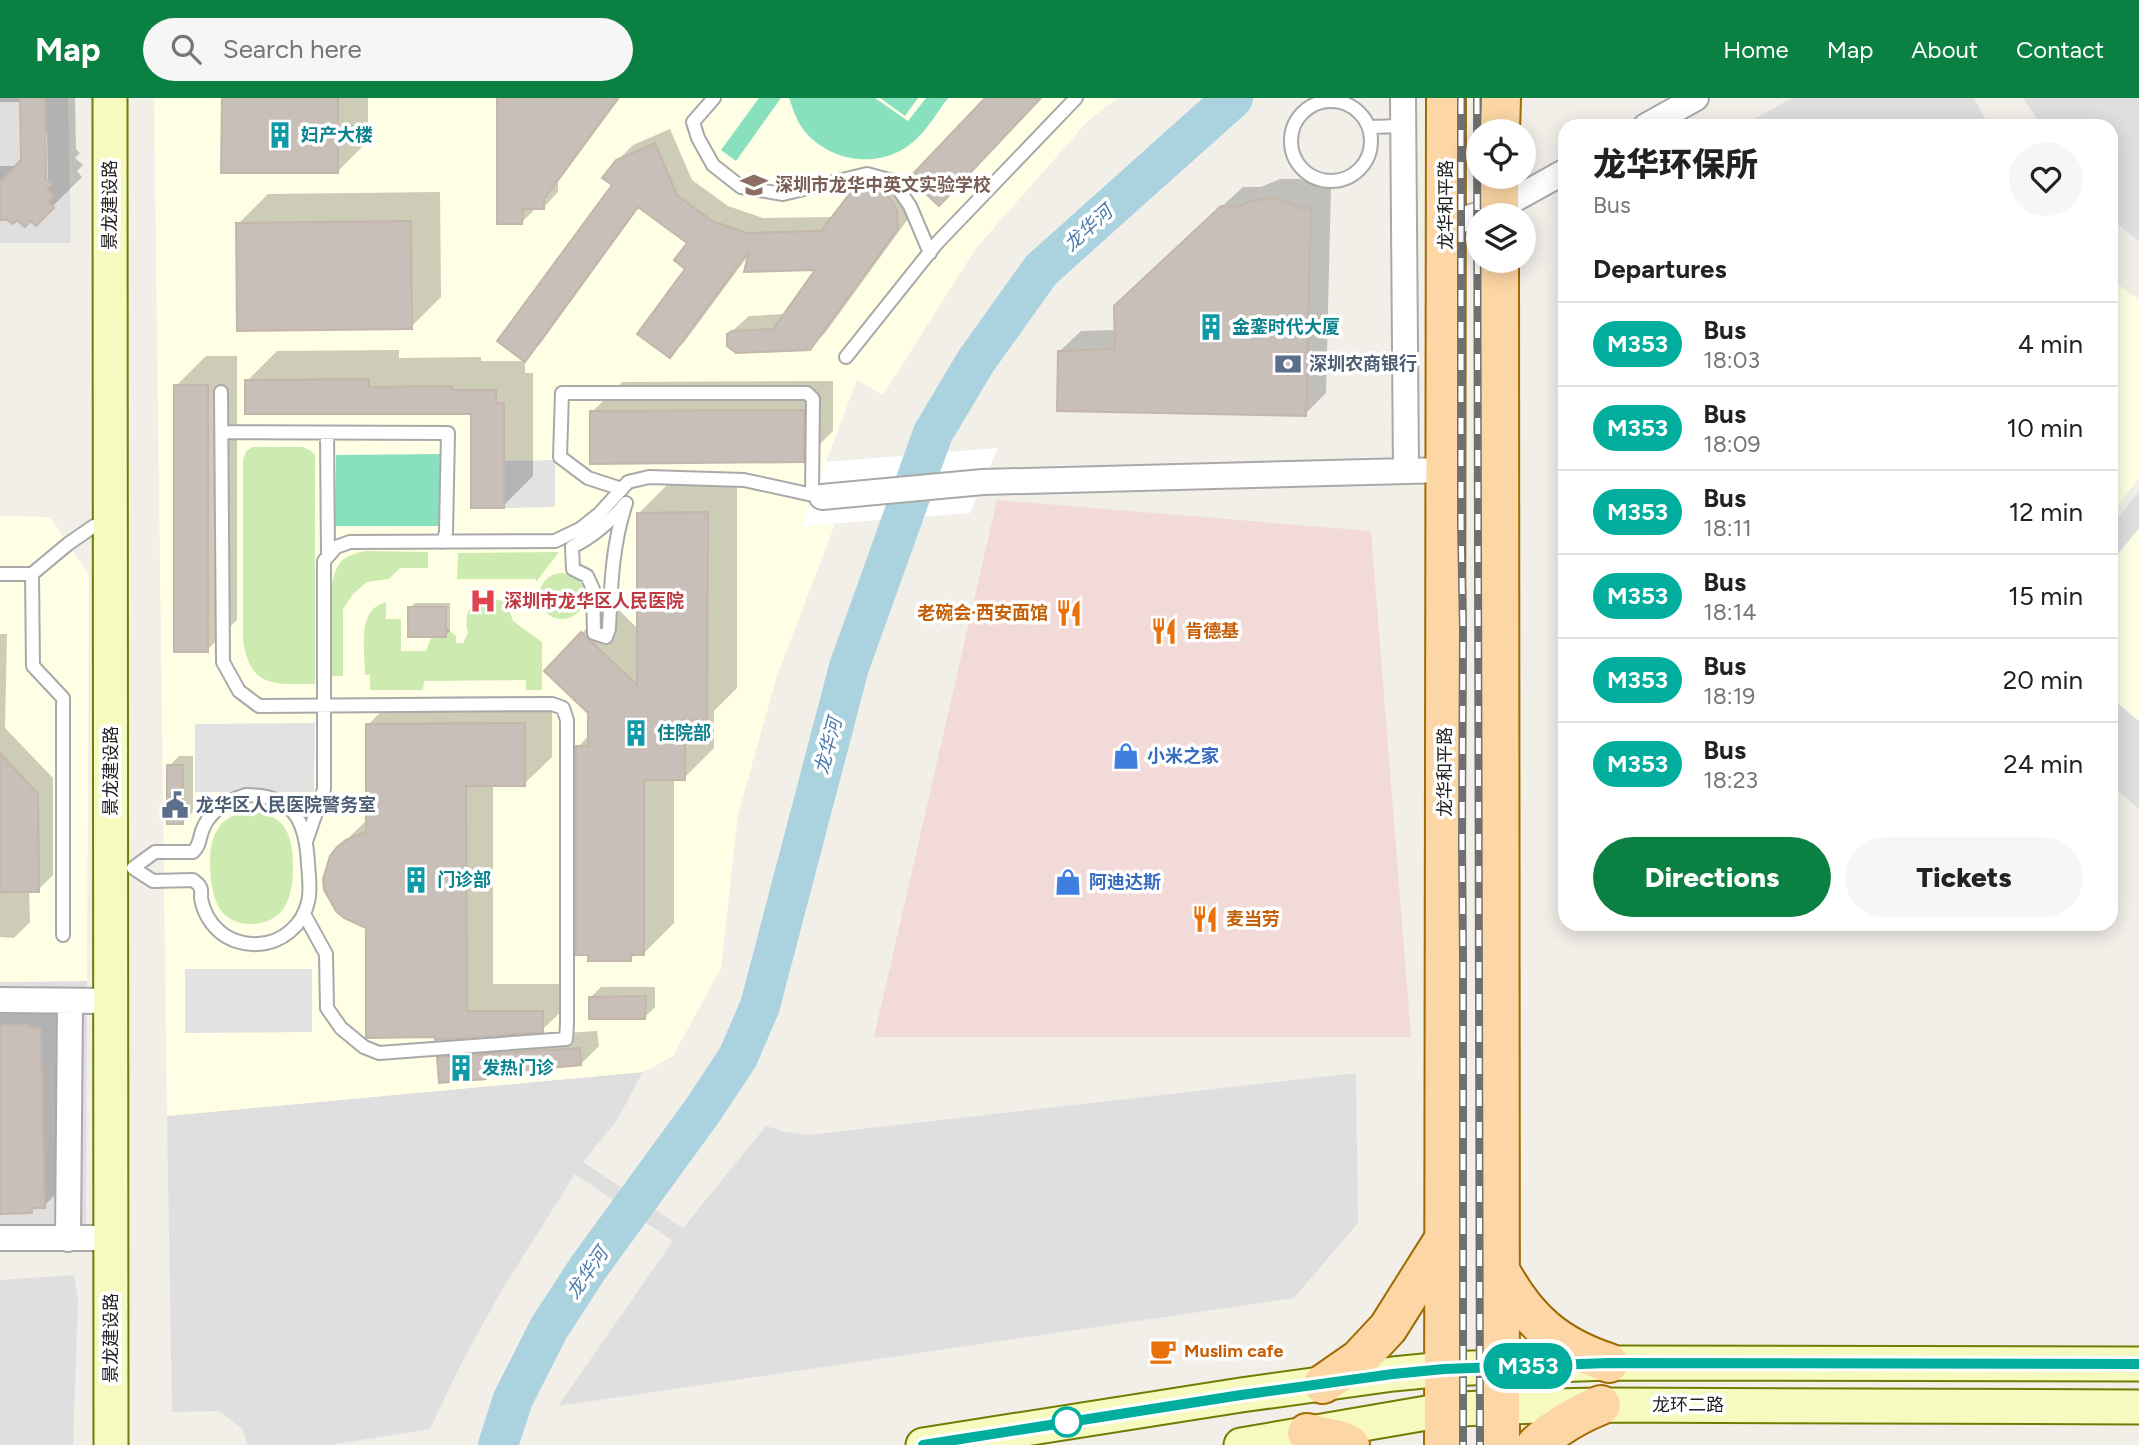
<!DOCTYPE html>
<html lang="en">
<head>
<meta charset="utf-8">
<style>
	:root { --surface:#fff; --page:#f6f6f6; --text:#222; --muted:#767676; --line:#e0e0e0; --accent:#0b8043 }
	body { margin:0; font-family:Figtree,"Noto Sans SC",sans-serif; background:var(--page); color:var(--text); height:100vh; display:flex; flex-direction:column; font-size:26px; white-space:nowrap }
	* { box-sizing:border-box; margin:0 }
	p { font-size:23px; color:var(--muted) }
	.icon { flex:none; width:38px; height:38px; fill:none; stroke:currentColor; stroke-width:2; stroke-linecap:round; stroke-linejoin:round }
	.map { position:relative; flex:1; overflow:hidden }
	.sheet { position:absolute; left:1558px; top:21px; width:560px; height:812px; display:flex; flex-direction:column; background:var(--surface); border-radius:21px; box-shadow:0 4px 18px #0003 }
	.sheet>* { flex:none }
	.badge { padding:0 14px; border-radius:23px; font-size:24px; line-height:46px }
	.controls { position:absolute; left:1466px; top:21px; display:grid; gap:14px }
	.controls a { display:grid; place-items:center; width:70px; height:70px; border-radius:50%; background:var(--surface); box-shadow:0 4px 18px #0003; font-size:35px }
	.map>.badge { position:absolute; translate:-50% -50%; box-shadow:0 0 0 4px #fff }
	h2 { padding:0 35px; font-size:26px; line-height:63px }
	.round { display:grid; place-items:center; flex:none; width:74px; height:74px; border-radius:37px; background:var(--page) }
	.head { display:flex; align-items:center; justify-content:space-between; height:119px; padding:0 35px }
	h1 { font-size:33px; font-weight:800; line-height:52px }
	.button { display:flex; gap:14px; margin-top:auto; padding:14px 35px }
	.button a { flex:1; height:80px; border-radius:42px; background:var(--accent); color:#fff; font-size:28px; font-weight:800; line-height:80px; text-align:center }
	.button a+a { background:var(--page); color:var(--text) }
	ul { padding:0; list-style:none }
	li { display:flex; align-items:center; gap:21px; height:84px; padding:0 35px; border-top:2px solid var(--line) }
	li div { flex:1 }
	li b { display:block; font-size:26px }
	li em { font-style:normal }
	li .badge { min-width:77px; font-weight:700; text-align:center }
	header { display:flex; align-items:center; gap:42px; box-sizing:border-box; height:98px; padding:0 35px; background:var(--accent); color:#fff }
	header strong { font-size:33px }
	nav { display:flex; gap:38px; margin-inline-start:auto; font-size:24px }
	.search { width:490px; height:63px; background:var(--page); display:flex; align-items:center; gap:18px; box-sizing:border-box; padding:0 24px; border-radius:38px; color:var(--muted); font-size:26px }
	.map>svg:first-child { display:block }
	.residential { fill:#e0dfdf }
	.commercial { fill:#f2dad9 }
	.education { fill:#ffffe5 }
	.grass { fill:#cdebb0 }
	.pitch { fill:#88e0be }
	.parking { fill:#e2e2e2 }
	.pier { fill:#fff }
	.shadow { fill:#0003; fill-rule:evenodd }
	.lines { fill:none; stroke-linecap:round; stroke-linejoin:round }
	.river { stroke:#aad3df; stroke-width:40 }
	.building { fill:#c7bfb8; stroke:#c4b6ab; stroke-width:2 }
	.service-casing { stroke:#a9a9a9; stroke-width:16 }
	.minor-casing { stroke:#a9a9a9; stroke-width:28 }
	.secondary-casing { stroke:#707d05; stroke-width:37 }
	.primary-casing { stroke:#a06b00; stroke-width:42 }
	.service { stroke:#fff; stroke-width:12 }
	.minor { stroke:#fff; stroke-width:24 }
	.secondary { stroke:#f7fabf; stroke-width:33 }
	.primary { stroke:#fcd6a4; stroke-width:38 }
	.rail-casing { stroke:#707070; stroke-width:8 }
	.rail { stroke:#fff; stroke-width:5; stroke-dasharray:16; stroke-linecap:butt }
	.line-casing { stroke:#fff; stroke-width:16 }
	.line { stroke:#01ad9c; stroke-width:10 }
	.stop-dot { fill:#fff; stroke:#01ad9c; stroke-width:3.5 }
	.labels { text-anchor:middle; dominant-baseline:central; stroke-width:7; stroke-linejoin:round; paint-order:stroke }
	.culture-label { font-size:18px; font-weight:bold; fill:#0d838f; stroke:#fff; text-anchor:start }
	.education-label { font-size:18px; font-weight:bold; fill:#785e54; stroke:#fff; text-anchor:start }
	.street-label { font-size:18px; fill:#222; stroke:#fff }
	.service-label { font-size:18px; font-weight:bold; fill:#4e5e75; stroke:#fff; text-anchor:start }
	.health-label { font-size:18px; font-weight:bold; fill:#be3a42; stroke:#fff; text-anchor:start }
	.food-label { font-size:18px; font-weight:bold; fill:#c56008; stroke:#fff; text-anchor:start }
	.shop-label { font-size:18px; font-weight:bold; fill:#366cbe; stroke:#fff; text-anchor:start }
	.water-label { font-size:19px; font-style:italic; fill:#4a7aab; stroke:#fff }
</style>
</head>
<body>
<header>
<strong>Map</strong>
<div class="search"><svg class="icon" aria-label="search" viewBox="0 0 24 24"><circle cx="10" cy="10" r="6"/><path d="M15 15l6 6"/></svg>Search here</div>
<nav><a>Home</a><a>Map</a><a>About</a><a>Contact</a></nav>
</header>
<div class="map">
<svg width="2139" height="1347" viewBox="0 0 2139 1347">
	<rect width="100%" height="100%" fill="#f2efe9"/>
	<!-- residential -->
	<path class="residential" d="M0,0H68L71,145H0Z
		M1792,0H1974L1989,28H1742Z
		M2023,0H2139V143L2111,121L2110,28H2042Z
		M2139,393V711L2111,687V429Z
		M87,883L86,1147H0V884Z
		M643,974L617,1022L583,1064L683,1130L766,1028L785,1034L809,1037L1356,975L1358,1125L1294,1200L558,1308L673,1143L575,1076L500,1195L461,1266L430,1331L329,1347H248L243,1332L219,1313L172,1314L167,1018Z
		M74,1177L78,1201L73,1347H0V1182Z"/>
	<!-- commercial -->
	<path class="commercial" d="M997,402L1371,433L1411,939H874Z"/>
	<!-- education -->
	<path class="education" d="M154,0H1117L1088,23L976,150L883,297L857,282L802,427L835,426L777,578L738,716L721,870L673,958L643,974L167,1018Z
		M2111,181L2139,202V380L2111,416Z
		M0,418L50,419L89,477L87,883L0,884Z
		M2139,430V623L2111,600L2110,466Z"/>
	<!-- grass -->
	<path class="grass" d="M253,349H302L310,352L315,357V586C275,586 250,591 243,542V363L246,353Z
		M364,453L428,454V470H400L389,481L367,484L353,496L343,511V578H330C330,553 323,475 344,461C349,457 358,455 364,453Z
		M559,454L536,484V481H457L458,455Z
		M539 498a23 23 0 1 1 46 0a23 23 0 1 1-46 0Z
		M488,499L502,503L508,508L513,523L542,544V592H526V582L424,583L423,592H370V577H365C365,551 356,512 386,504V521H401V553H426L438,523L456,538V545H463L468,535C463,517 469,503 488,499Z
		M251,713C285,716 293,737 293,768C293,796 287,824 253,826C215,827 211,794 210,765C210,753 211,740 219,729C227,718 238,715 251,713Z"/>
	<!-- pitch -->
	<path class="pitch" d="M759,0H781L736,63L721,52Z
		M789,0H875L908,23L926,0H948C935,17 924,38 905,50C872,71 826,62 802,30C796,21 793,11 789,0Z
		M880,0H918L905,18Z
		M440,356V428H335L336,357Z"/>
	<!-- parking -->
	<path class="parking" d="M555,362V409L504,410V363Z
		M315,625L314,694H195V626Z
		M185,871H312V934L185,935Z"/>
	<!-- pier -->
	<path class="pier" d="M998,350L970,415L802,428L826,364Z"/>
	<!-- shadow -->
	<path class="shadow" d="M0,0H75L76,51L80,55L75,60L83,67L77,73L82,79L36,125L31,120H0V68H18L23,63L22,4H0ZM47,34L48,90H45L44,37Z
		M223,0H368V43L338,73Z
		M499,0H659H620L558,84V94L543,110H536L522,124Z
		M670,31L692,82L728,108L763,120L834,119L850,96L866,80L894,78L905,85L912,96L913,114L825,235L809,251L729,236L749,218L785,216L819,170L750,155L685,243L670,258L688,170L689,144L640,108L540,246L525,261L614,86L617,63L633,47Z
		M1280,81H1300L1320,90H1331L1326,295L1305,316L1060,253L1081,233L1116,232L1136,187L1243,89H1261Z
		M440,94L441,199L411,229L238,126L268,96Z
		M399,252V260L481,259V263H525V275H533V378L503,408L473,314L247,283L277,253Z
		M206,258H237V522L207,552L176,288Z
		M833,283V333L803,363L592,314L622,284Z
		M737,385V590L714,613V650L684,680H674V825L644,855H637L630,861L578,649L590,636L582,535L612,505L638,531V416L668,386Z
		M415,505H450V533L445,537L410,510Z
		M0,536H7L5,630L53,680V777L38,792H29L30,824L14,840L0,839Z
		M552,598V659L524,686H493V886H570V905L542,932L437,937L368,829L338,750L368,721V627L395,599Z
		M179,658H193V714L183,724L169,668Z
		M601,889H655V909L645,919L591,899Z
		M10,907L61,911L64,1088L44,1108H36L31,1113L0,1114V917Z
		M597,933L599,948L581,966L491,973L485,979L439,960L457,942Z"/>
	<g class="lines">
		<!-- river -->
		<path class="river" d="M498,1347L513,1301L549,1230L588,1170L703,1012L738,959L760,908L849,569L933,335L976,263L1041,172L1233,0"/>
	</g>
	<!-- building -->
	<path class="building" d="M20,0H45L46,81L52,86L47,91L54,98L49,104L54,110L36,128L30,123L25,129L17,122L13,126L7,122H0V84L21,62Z
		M222,0H338V75H221Z
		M497,0H618L544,101V111H523L522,126H497Z
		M985,0H1041L939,108L909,80Z
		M655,45L677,97L712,123L747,135L821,133L851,94L869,91L878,93L890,100L897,112L898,131L810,252L736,255L727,248V236L732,233L773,231L815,172L744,174L749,153L670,260L637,236L685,171L674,162L687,145L638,109L525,264L497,243L612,87L602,80L616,62Z
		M1268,100L1279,101L1299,110H1311L1306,318L1057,313L1058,253L1115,251L1114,208L1221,108L1239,109L1248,104Z
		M411,123L412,231L237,233L236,125Z
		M369,281V289L452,288V292H496V305H504V410H471V316H245V282Z
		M174,287H208V554H174Z
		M804,312V364L590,366V313Z
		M708,414L707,622H685V682H644V857H631V863H588V857H576V648H588V615L544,573L581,534L637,587V415Z
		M408,509H446V539H408Z
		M525,625V688H466L467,913H543V934L435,942V939L366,940V830L344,820L336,813L324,792L323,781L330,758L337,749L346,742L366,734V626Z
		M0,655L38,696L39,794H0Z
		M167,667H183V726H167Z
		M646,898L645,921H589V899Z
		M29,926V930H41L45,1110H32V1115L0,1116V927Z
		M580,950L581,967L486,976V981L439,985L437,959Z"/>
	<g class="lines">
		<defs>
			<path id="service" d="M714,0L693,24L698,40L713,67L741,89L783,96L867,76L893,83L910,108L930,155
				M1291 43a40 40 0 1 1 80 0a40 40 0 1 1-80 0Z
				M1369,29L1403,28
				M846,259L937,145L1076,0
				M221,294L223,564L239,593L259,608L552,606L563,610L567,622V926L566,941L379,955L364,949L341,930L327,910L326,856L304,816
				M222,334L448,335L446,434L443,444
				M327,335L328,458
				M622,391L588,380L560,359L562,295H807L813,301L812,396
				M626,405C612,447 611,488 609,531L606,539L594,535L593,491L587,478L573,471L572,449C594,438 610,424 626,405Z
				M0,476H32
				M246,697C294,697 306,723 308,766C309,779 311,792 308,804C303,827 282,845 258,846C244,847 229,842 219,833C209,824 203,812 201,800C201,796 202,792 200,789C199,786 195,784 193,782L153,783L133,770L155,754H193C200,747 199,742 202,733C209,713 226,703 246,697Z
				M307,741L324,691V463L336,449L350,444L555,443L580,431L599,416L628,384L649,379L744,382L822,399
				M63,837V600L33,568L32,476L68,446L94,428L110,427"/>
			<path id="minor" d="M1403,0L1406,373
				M1646,28L1696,0
				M1446,127L1499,110L1564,74
				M822,399L983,384L1446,372
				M0,902L111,903
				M0,1140H111
				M68,1141L70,903"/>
			<path id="secondary" d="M110,0L111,1347
				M923,1347L1241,1297L1393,1276L1444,1271L1609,1265L2139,1266
				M1241,1347L1444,1312L1500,1309L1601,1307L2139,1309"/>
			<path id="primary" d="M1500,33L1501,0
				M1499,117V79
				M1499,163L1500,1347
				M1501,1174C1527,1222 1557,1248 1609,1265
				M1323,1286L1359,1261L1388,1230L1444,1141
				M1307,1335L1339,1342L1350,1347
				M1444,1347L1446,0
				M1536,1347C1556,1329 1576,1317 1601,1307"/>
		</defs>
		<!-- service casing -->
		<use href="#service" class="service-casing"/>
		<!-- minor casing -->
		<use href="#minor" class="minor-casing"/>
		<!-- secondary casing -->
		<use href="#secondary" class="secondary-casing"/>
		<!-- primary casing -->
		<use href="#primary" class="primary-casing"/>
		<!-- service -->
		<use href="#service" class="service"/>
		<!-- minor -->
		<use href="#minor" class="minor"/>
		<!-- secondary -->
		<use href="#secondary" class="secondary"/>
		<!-- primary -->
		<use href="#primary" class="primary"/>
		<defs>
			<path id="rail" d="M1461,0V426L1463,531L1462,744L1463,860V1347
				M1477,0L1480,1347"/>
		</defs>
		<!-- rail casing -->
		<use href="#rail" class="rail-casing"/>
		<!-- rail -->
		<use href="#rail" class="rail"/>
	</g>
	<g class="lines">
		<defs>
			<path id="line" d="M923,1347L1241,1297L1393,1276L1444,1271L1609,1265L2139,1266"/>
		</defs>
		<!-- line casing -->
		<use href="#line" class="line-casing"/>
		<!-- line -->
		<use href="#line" class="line"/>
	</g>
	<!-- icons -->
	<defs>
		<symbol id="building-bare" viewBox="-9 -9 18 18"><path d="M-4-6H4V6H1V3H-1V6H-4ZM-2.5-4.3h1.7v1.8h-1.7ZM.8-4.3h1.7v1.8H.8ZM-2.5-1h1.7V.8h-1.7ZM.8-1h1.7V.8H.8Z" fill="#0f9aa8" stroke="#fff" stroke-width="2.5" paint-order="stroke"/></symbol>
		<symbol id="school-bare" viewBox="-9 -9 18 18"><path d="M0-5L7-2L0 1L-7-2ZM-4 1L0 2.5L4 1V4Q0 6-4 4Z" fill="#8d6e63" stroke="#fff" stroke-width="2.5" paint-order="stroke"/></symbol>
		<symbol id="bank-bare" viewBox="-9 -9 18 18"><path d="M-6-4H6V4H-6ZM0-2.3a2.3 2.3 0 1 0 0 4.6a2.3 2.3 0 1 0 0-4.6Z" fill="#5c6f8a" stroke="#fff" stroke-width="2.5" paint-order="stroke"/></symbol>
		<symbol id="hospital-bare" viewBox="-9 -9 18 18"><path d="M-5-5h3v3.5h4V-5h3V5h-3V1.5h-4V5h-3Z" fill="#e0444e" stroke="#fff" stroke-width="2.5" paint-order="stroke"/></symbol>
		<symbol id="restaurant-bare" viewBox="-9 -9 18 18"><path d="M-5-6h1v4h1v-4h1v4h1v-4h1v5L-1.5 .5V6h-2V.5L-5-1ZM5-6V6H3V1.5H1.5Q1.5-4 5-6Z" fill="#e8710a" stroke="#fff" stroke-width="2.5" paint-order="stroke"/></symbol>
		<symbol id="shop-bare" viewBox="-9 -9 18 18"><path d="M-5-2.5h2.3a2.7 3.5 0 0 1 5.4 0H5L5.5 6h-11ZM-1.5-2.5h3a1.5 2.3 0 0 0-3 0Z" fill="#3f7fe0" stroke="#fff" stroke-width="2.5" paint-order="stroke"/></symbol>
		<symbol id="civic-bare" viewBox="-9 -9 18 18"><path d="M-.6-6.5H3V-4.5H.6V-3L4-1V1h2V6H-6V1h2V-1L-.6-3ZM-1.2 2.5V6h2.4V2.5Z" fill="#5c6f8a" stroke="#fff" stroke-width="2.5" paint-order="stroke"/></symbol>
		<symbol id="cafe-bare" viewBox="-9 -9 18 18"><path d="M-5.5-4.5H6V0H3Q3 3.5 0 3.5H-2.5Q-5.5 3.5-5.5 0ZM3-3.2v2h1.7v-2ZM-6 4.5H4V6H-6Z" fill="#e8710a" stroke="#fff" stroke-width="2.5" paint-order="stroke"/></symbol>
	</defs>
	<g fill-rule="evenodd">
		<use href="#building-bare" x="261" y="18" width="38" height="38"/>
		<use href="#school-bare" x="735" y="68" width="38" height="38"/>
		<use href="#building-bare" x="1192" y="210" width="38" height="38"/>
		<use href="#bank-bare" x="1269" y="247" width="38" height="38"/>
		<use href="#hospital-bare" x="464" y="484" width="38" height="38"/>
		<use href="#restaurant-bare" x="1050" y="496" width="38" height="38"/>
		<use href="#restaurant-bare" x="1145" y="514" width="38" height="38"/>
		<use href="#building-bare" x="617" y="616" width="38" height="38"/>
		<use href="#shop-bare" x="1107" y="639" width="38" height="38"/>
		<use href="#civic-bare" x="156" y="688" width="38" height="38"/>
		<use href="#building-bare" x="397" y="763" width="38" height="38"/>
		<use href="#shop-bare" x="1049" y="765" width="38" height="38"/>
		<use href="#restaurant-bare" x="1186" y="802" width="38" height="38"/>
		<use href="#building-bare" x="442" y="951" width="38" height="38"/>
		<use href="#cafe-bare" x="1144" y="1234" width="38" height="38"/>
	</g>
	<!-- markers -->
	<circle class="stop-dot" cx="1067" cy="1324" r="14"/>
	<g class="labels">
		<!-- culture labels -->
		<g class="culture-label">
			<text x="301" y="37">妇产大楼</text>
			<text x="1232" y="229">金銮时代大厦</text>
			<text x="657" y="635">住院部</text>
			<text x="437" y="782">门诊部</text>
			<text x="482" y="970">发热门诊</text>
		</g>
		<!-- education labels -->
		<g class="education-label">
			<text x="775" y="87">深圳市龙华中英文实验学校</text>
		</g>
		<!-- street labels -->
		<g class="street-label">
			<text transform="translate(110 107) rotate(-90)">景龙建设路</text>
			<text transform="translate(1446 107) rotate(-90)">龙华和平路</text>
			<text transform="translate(111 673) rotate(-90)">景龙建设路</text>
			<text transform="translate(1445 674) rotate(-90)">龙华和平路</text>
			<text transform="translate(111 1240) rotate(-90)">景龙建设路</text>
			<text x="1688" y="1307">龙环二路</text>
		</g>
		<!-- service labels -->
		<g class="service-label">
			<text x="1309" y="266">深圳农商银行</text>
			<text x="196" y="707">龙华区人民医院警务室</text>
		</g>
		<!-- health labels -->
		<g class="health-label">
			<text x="504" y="503">深圳市龙华区人民医院</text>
		</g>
		<!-- food labels -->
		<g class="food-label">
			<text x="1048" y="515" text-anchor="end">老碗会·西安面馆</text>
			<text x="1185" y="533">肯德基</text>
			<text x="1226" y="821">麦当劳</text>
			<text x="1184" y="1253">Muslim cafe</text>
		</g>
		<!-- shop labels -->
		<g class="shop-label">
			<text x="1147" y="658">小米之家</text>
			<text x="1089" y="784">阿迪达斯</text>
		</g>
		<!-- water labels -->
		<g class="water-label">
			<text transform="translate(1088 130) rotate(-42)">龙华河</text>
			<text transform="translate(828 648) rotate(-75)">龙华河</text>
			<text transform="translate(587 1175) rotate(-55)">龙华河</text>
		</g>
	</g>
</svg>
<div class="controls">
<a><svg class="icon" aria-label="locate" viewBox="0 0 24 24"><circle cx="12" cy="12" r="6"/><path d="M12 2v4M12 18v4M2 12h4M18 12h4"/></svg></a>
<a><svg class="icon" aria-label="layers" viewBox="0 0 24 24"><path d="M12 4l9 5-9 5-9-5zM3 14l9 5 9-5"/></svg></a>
</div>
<b class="badge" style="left:1528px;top:1268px;background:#01ad9c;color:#fff">M353</b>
<section class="sheet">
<div class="head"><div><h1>龙华环保所</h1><p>Bus</p></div><a class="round"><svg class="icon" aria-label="heart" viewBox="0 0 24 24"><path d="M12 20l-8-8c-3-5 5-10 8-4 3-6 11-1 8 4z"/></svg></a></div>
<h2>Departures</h2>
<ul>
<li><span class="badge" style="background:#01ad9c;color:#fff">M353</span><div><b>Bus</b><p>18:03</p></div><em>4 min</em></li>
<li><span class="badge" style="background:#01ad9c;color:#fff">M353</span><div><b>Bus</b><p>18:09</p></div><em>10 min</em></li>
<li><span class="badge" style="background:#01ad9c;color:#fff">M353</span><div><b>Bus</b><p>18:11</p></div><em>12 min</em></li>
<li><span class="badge" style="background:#01ad9c;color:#fff">M353</span><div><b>Bus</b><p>18:14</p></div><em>15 min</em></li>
<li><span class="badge" style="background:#01ad9c;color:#fff">M353</span><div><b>Bus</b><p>18:19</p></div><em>20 min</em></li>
<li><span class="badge" style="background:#01ad9c;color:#fff">M353</span><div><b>Bus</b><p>18:23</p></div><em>24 min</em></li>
</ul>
<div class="button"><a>Directions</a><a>Tickets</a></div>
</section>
</div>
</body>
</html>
